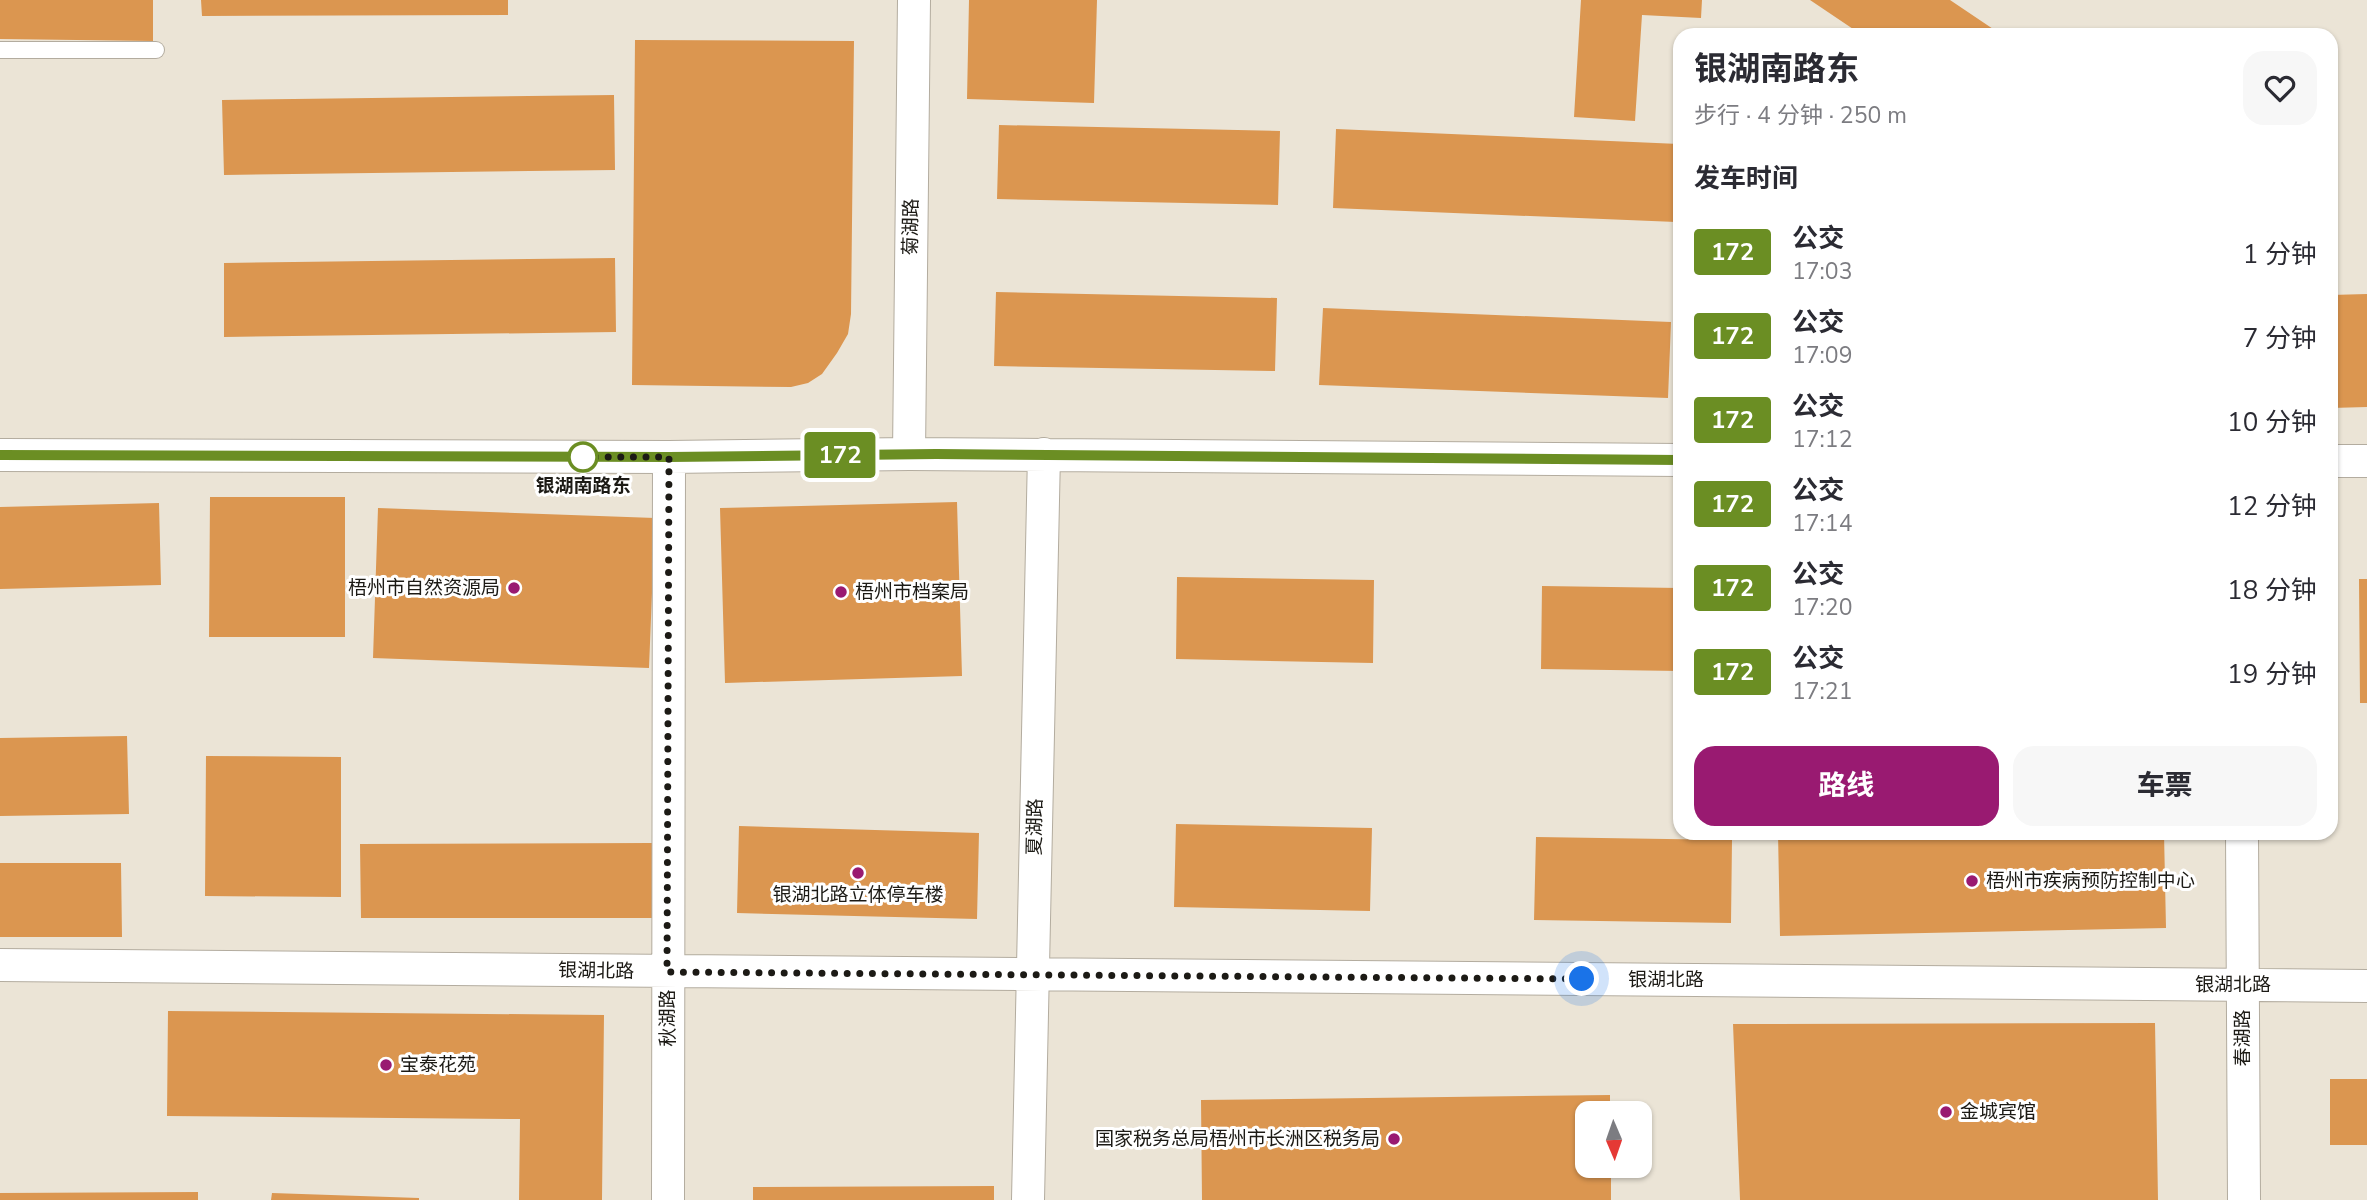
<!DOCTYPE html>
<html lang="zh">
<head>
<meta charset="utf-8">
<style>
	:root { --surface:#fff; --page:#f7f7f7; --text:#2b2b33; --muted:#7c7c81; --accent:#991a71 }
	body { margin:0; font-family:"Nunito Sans","Noto Sans SC",sans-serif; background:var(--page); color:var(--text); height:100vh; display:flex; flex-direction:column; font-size:26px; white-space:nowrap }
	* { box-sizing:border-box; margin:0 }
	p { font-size:23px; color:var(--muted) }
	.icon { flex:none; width:38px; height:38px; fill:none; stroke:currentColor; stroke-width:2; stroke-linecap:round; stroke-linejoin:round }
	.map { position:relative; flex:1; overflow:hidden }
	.details { position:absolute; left:1673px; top:28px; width:665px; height:812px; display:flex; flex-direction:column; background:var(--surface); border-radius:21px; box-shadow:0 2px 5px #0004 }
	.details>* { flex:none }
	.badge { padding:0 14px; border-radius:5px; font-size:24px; line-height:46px }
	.needle { width:46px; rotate:178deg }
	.fabs { position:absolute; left:1575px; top:1101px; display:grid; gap:14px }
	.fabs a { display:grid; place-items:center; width:77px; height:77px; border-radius:14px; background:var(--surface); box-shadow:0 2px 5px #0004; font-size:35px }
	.you { position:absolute; width:35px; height:35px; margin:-18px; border:5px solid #fff; border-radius:50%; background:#1a73e8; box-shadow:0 0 0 10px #1a73e833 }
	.map>.badge { position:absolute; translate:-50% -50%; box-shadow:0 0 0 4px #fff }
	h2 { padding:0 21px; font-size:26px; line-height:63px }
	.round { display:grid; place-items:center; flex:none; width:74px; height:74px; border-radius:21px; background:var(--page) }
	.headline { display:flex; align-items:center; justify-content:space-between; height:119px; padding:0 21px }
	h1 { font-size:33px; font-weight:700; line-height:52px }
	.action { display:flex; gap:14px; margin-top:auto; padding:14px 21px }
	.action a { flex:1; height:80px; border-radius:21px; background:var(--accent); color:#fff; font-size:28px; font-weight:700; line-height:80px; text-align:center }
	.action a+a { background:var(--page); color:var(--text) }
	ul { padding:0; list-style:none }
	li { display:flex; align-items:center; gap:21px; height:84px; padding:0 21px }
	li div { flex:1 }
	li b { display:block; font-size:26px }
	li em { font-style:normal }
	li .badge { min-width:77px; font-weight:700; text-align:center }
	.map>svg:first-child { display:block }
	.building { fill:#db9650 }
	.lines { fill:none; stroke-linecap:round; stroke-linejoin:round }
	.lane-casing { stroke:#b3ac9f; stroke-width:18 }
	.street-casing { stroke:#b3ac9f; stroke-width:34 }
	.lane { stroke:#fff; stroke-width:16 }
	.street { stroke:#fff; stroke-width:32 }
	.line-casing { stroke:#fff; stroke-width:16 }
	.line { stroke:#6b8e23; stroke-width:10 }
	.walk { stroke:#1c1a15; stroke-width:7; stroke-dasharray:0 12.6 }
	.stop-dot { fill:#fff; stroke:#6b8e23; stroke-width:3.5 }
	.poi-dot { fill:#991a71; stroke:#fff; stroke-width:2.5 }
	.labels { text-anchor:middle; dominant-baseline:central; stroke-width:6; stroke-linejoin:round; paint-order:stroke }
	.street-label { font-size:19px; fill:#1c1a15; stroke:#fff }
	.stop-label { font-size:19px; font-weight:bold; fill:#1c1a15; stroke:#fff }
	.poi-label { font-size:19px; fill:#1c1a15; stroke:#fff; text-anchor:start }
</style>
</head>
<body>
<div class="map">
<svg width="2367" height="1200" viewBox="0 0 2367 1200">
	<rect width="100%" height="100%" fill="#ebe4d6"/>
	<!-- building -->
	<path class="building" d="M0,0H153V41L0,39Z
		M201,0H508V15L202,16Z
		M969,0H1097L1094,103L967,99Z
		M1581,0H1702L1701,18L1642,15L1635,121L1574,117Z
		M1810,0H1950L2002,35H1862Z
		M635,40L854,41L851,314L848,334L837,353L822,374L808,383L791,387L632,385Z
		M614,95L615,170L224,175L222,100Z
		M999,125L1280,131L1278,205L997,199Z
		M1336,129L1679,144L1676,222L1333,208Z
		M615,258L616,332L224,337V263Z
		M996,292L1277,298L1275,371L994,366Z
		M2367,294V407L2331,408V295Z
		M1323,308L1671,322L1668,398L1319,385Z
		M210,497H345V637H209Z
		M957,502L962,676L725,683L720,508Z
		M159,503L161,585L0,589V507Z
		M378,508L655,518L649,668L373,658Z
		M1177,577L1374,580L1373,663L1176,659Z
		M2359,579H2367V703H2360Z
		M1542,586L1680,588V671L1541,669Z
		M127,736L129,814L0,816V738Z
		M206,756L341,757V897L205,896Z
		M1176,824L1372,828L1370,911L1174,907Z
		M739,826L979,833L977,919L737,913Z
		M1778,833H2164L2166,928L1780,936Z
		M1536,837L1732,840L1731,923L1534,920Z
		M652,843L653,918H361L360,844Z
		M0,863H121L122,937H0Z
		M168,1011L604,1015L602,1200H519L520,1119L167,1116Z
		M2155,1023L2158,1200H1740L1733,1024Z
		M2330,1079H2367V1145H2330Z
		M1610,1095V1113H1587V1166H1611V1200H1202L1201,1100Z
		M994,1186V1200H753V1187Z
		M198,1192V1200H0V1193Z
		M272,1193L419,1198V1200H271Z"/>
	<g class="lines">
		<defs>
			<path id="lane" d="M0,50H156"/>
			<path id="street" d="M909,454L914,0
				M0,455L669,457L909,454L1680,460
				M2331,461H2367
				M2242,833L2244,1200
				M0,965L2367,986
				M668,1200L669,457
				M1028,1200L1044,454"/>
		</defs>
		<!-- lane casing -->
		<use href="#lane" class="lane-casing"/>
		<!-- street casing -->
		<use href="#street" class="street-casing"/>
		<!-- lane -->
		<use href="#lane" class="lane"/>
		<!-- street -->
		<use href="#street" class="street"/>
	</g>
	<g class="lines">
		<defs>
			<path id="line" d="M0,455L669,457L936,454L1680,460"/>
		</defs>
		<!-- line casing -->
		<use href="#line" class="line-casing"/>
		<!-- line -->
		<use href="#line" class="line"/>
		<!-- walk -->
		<path class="walk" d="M583,457H669L667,972L1582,979"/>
	</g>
	<!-- markers -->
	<circle class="stop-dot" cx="583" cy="457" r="14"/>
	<g class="poi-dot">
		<circle cx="514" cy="588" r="7"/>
		<circle cx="841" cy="592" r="7"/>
		<circle cx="858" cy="873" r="7"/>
		<circle cx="1972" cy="881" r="7"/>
		<circle cx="386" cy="1065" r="7"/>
		<circle cx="1946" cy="1112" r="7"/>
		<circle cx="1394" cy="1139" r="7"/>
	</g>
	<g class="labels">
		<!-- street labels -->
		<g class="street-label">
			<text transform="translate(911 227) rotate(-89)">菊湖路</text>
			<text transform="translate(1035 827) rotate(-89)">夏湖路</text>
			<text transform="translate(596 971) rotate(1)">银湖北路</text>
			<text x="1666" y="980">银湖北路</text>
			<text x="2233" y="985">银湖北路</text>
			<text transform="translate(668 1018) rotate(-90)">秋湖路</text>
			<text transform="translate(2243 1038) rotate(-90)">春湖路</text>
		</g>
		<!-- stop labels -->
		<g class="stop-label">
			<text x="583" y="486">银湖南路东</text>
		</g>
		<!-- poi labels -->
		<g class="poi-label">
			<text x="500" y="588" text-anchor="end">梧州市自然资源局</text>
			<text x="855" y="592">梧州市档案局</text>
			<text x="1986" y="881">梧州市疾病预防控制中心</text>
			<text x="858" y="895" text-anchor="middle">银湖北路立体停车楼</text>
			<text x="400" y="1065">宝泰花苑</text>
			<text x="1960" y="1112">金城宾馆</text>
			<text x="1380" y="1139" text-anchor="end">国家税务总局梧州市长洲区税务局</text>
		</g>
	</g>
</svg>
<div class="fabs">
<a><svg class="needle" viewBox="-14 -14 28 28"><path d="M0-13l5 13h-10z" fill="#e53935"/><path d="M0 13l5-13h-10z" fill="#7c7c81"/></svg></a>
</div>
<div class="you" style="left:1582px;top:979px"></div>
<b class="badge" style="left:840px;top:455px;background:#6b8e23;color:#fff">172</b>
<section class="details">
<div class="headline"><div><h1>银湖南路东</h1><p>步行 · 4 分钟 · 250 m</p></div><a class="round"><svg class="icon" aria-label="heart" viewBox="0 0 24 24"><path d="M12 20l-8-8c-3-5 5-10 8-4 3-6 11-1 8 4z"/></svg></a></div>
<h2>发车时间</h2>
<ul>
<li><span class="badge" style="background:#6b8e23;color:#fff">172</span><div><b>公交</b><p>17:03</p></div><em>1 分钟</em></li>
<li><span class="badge" style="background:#6b8e23;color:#fff">172</span><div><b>公交</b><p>17:09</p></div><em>7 分钟</em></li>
<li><span class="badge" style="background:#6b8e23;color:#fff">172</span><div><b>公交</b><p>17:12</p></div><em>10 分钟</em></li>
<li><span class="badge" style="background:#6b8e23;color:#fff">172</span><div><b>公交</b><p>17:14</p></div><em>12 分钟</em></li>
<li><span class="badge" style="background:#6b8e23;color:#fff">172</span><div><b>公交</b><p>17:20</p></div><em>18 分钟</em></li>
<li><span class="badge" style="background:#6b8e23;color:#fff">172</span><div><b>公交</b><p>17:21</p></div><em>19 分钟</em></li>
</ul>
<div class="action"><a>路线</a><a>车票</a></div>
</section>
</div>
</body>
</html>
